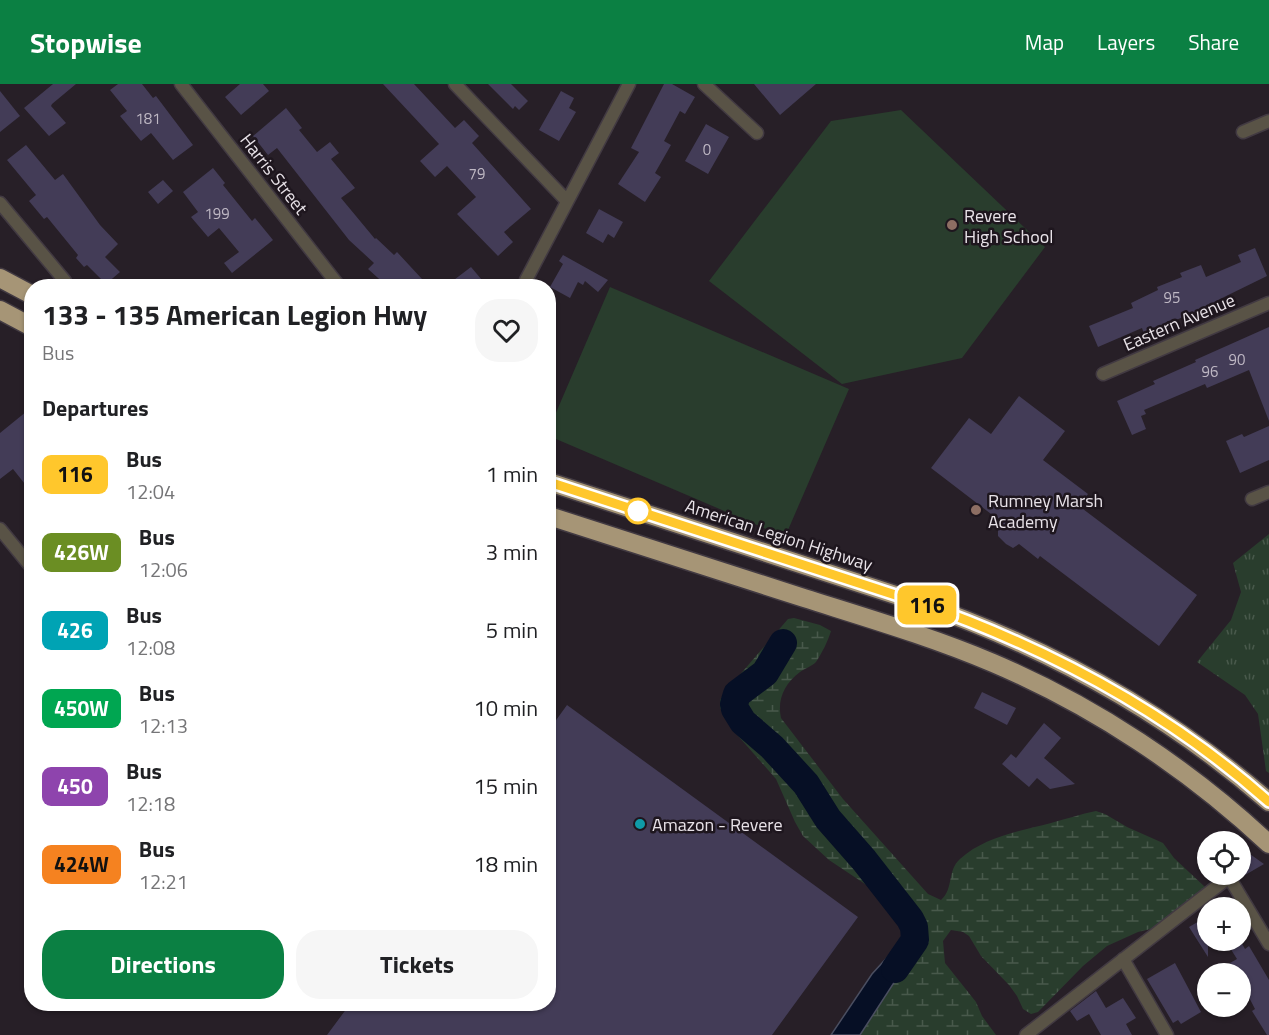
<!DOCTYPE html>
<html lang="en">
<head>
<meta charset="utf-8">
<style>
	:root { --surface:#fff; --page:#f6f6f6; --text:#202124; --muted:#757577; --accent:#0b8043 }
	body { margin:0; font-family:"Titillium Web",sans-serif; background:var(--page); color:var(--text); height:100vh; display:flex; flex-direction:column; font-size:22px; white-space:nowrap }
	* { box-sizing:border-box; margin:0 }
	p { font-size:20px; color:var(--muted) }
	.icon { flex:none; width:33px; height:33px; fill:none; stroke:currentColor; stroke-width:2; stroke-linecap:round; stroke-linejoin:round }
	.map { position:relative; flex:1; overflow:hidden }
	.side { position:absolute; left:24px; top:195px; width:532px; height:732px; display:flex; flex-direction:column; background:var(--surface); border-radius:24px; box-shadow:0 2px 4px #0004 }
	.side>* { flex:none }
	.badge { padding:0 12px; border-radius:9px; font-size:21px; line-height:39px }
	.controls { position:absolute; left:1197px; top:747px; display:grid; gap:12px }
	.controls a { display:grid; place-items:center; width:54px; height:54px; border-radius:50%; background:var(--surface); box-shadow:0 2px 4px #0004; font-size:30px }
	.map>.badge { position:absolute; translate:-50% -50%; box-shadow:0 0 0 3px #fff }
	h2 { padding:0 18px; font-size:22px; line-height:54px }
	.round { display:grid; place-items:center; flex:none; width:63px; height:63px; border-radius:24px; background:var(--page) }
	.summary { display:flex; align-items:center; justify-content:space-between; height:102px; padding:0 18px }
	h1 { font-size:28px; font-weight:700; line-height:45px }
	.action { display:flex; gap:12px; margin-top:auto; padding:12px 18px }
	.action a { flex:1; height:69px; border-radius:24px; background:var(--accent); color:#fff; font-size:24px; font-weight:700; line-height:69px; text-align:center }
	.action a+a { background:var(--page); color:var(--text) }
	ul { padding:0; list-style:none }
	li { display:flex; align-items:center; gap:18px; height:78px; padding:0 18px }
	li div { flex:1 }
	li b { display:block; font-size:22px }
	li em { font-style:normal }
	li .badge { min-width:66px; font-weight:700; text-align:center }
	header { display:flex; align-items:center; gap:36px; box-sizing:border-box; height:84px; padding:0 30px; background:var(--accent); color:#fff }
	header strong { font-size:28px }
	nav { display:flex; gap:33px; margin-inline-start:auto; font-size:21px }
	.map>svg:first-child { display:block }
	.wetland { fill:url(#wetland-marsh) }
	.park { fill:url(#park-tufts) }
	.garden { fill:#293d2d }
	.water { fill:#060f25; stroke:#4a4e60; stroke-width:1.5 }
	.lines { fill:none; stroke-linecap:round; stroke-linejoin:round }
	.river { stroke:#060f25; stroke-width:28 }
	.building { fill:#433c57 }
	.street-casing { stroke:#423a42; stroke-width:15 }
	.highway-casing { stroke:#423a42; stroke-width:21 }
	.street { stroke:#595346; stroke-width:12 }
	.highway { stroke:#a69576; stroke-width:18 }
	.line-casing { stroke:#fff; stroke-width:14 }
	.line { stroke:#ffc72c; stroke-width:9 }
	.education-dot { fill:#8d6e63; stroke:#1e161e; stroke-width:2 }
	.stop-dot { fill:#fff; stroke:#ffc72c; stroke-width:3 }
	.culture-dot { fill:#0f9aa8; stroke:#1e161e; stroke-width:2 }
	.labels { text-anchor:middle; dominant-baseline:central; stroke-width:5; stroke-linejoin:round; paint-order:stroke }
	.number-label { font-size:15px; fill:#bfb8c4 }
	.street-label { font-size:18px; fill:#e8e2e8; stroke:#1e161e }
	.poi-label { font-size:18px; fill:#e8e2e8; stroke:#1e161e; text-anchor:start }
</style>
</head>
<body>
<header>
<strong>Stopwise</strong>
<nav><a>Map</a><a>Layers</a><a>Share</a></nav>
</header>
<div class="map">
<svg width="1269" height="951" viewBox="0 0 1269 951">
	<defs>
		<pattern id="wetland-marsh" width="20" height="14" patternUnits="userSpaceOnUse" patternTransform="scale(1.5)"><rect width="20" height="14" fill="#293d2d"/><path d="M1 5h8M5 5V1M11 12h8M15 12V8" fill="none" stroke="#48594b"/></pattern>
		<pattern id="park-tufts" width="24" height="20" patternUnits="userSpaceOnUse" patternTransform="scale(1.5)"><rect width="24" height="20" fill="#293d2d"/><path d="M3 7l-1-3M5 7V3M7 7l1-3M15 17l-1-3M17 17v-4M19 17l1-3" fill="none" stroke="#48594b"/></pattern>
	</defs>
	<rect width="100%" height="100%" fill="#271f27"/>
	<!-- wetland -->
	<path class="wetland" d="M794,534L820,541L831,547C828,557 822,569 816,578C811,583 805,584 800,588C784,600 777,616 781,634L843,715L928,810L941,816C954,805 947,786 960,775C984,753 1020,747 1051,739C1066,735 1081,730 1096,727L1105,730L1127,743L1163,759L1174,774L1205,803L1202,808L1163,842L1138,848L1107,862L1083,882L1038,928L1031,930L1023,925L1017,912L1009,901L981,872L969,852L963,848L951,846L943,857L945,879L976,918L982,932L996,951H860L895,897L906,891L911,883L917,855L903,851L901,837L886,814L829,776L803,752L795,738L776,695L732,645L720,624V616L725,608L788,535Z"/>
	<!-- park -->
	<path class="park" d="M1269,450V689L1266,687L1258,630L1245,611L1197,578L1231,536L1241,508L1233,479Z"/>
	<!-- garden -->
	<path class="garden" d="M901,26L1045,163L962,274L842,300L709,197L831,37Z
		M610,203L849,305L785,453L549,352V345Z"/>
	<!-- water -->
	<path class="water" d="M903,851L917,855L920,858L921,869L912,876L911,883L906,891L895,897L860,951H831L872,890L893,867Z"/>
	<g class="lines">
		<!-- river -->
		<path class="river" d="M783,559L765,589L737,610L734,620L735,625L743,638L772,663L806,700L828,735L864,776L910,835L914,843L915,856L895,885"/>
	</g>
	<!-- building -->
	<path class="building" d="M53,0H76L52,20L51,22L66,39L49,52L24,24Z
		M118,0H142L153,14L156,12L193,61L173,76L151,49L141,57L120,32L127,27L110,6Z
		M240,0H263L269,7L241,31L225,13Z
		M383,0H414L455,44L464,36L479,52L472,59L531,125L504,148L513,158L498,172L457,130L476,113L447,82L435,93L420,77L439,60Z
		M488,0H511L528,17L519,26L515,22L513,25Z
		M664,0H672L695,13L685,30L680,27L664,57L671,61L655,89L661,93L645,118L618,100L639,68L631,64Z
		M754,0H816L780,31Z
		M0,7L20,32L0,48Z
		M561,7L574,14L569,24L576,28L559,57L539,46Z
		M286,24L302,44L299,46L317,68L330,58L339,69L331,75L355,104L341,114L375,155L376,154L394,171L397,168L422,195L414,202H387L368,185L374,179L349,156L277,64L268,71L253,52Z
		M706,40L729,53L708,90L685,77Z
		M26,61L55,96L63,90L100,141L118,160L105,173L120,188L106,200L87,181L84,183L76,174L78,171L47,133L44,135L29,117L36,111L7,76Z
		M213,84L225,99L223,101L252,137L255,134L273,156L232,189L224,179L239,168L219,144L208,153L191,133L198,128L183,108Z
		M163,96L173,107L158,120L148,108Z
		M599,125L623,138L614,154L608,150L603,159L586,149Z
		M1255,164L1267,192L1216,217L1218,221L1198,230L1197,227L1160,243L1162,246L1145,253L1142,244L1098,263L1089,242L1133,224L1131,219L1158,206L1157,203L1182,193L1180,189L1201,181L1206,193L1241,178L1238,171Z
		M563,171L608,196L598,208L585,197L583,201L578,198L570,214L550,203L563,180L559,177Z
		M471,183L487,202H446Z
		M1269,243V337L1249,286L1207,304L1205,300L1144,326L1146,330L1141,332L1146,345L1132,351L1117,317L1155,300L1153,297L1196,278L1195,276Z
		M1019,312L1065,347L1043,376L1088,410L1079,422L1197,511L1159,562L1040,472L1038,475L1019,460L1013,464L1006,460L998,452V444L991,439L995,433L931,384L969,334L991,350Z
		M32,323V409L13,385L0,395V349Z
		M1269,342V376L1240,389L1226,357L1242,350L1244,353Z
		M982,608L1016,624L1007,641L974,624Z
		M567,621L858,833L772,951H327L350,920H549V646Z
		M1044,639L1061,654L1044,674L1075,700L1050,705L1037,694L1029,703L1002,680L1011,670L1016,674Z
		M1240,763L1264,780L1240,794Z
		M1208,832V873L1189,843Z
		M1225,856H1240L1245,865L1249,862L1269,896V951H1267L1252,927L1255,925L1240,896V890H1237L1230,879L1237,875Z
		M1175,879L1201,928L1181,940L1178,936L1173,939L1147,895Z
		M1096,907L1106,924L1123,914L1136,934L1126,940L1132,951H1101L1089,930L1077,937L1070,927Z"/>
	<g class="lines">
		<defs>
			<path id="street" d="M181,0L339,202
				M455,0L566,116
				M704,0L757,49
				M1243,48L1269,37
				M0,119L65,197
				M526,196L629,0
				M1103,290L1269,219
				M1252,415L1269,408
				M0,445L32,484
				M1123,875L1167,951
				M1026,951L1229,793L1269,860"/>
			<path id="highway" d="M0,194L32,211
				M0,226L32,243
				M549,398L917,518C1047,563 1166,628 1269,718
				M549,432C634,459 719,487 804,514C867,534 932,553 993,579C1094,622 1189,685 1269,760"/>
		</defs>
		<!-- street casing -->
		<use href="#street" class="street-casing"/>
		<!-- highway casing -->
		<use href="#highway" class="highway-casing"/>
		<!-- street -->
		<use href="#street" class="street"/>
		<!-- highway -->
		<use href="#highway" class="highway"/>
	</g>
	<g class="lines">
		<defs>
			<path id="line" d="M549,398L917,518C1046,563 1167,627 1269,718"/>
		</defs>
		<!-- line casing -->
		<use href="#line" class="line-casing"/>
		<!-- line -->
		<use href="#line" class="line"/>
	</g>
	<!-- markers -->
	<g class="education-dot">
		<circle cx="952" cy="141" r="6"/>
		<circle cx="976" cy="426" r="6"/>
	</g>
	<circle class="stop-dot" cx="638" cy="427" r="12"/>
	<circle class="culture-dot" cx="640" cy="740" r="6"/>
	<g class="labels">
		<!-- number labels -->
		<g class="number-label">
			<text x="148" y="34">181</text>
			<text x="707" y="65">0</text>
			<text x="477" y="89">79</text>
			<text x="217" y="129">199</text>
			<text x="1172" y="213">95</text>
			<text x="1237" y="275">90</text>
			<text x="1210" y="287">96</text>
		</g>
		<!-- street labels -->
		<g class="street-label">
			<text transform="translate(274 90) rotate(52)">Harris Street</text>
			<text transform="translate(1179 238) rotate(-23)">Eastern Avenue</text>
			<text transform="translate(779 451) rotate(18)">American Legion Highway</text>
		</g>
		<!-- poi labels -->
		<g class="poi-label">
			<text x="964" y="131">Revere<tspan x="964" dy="21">High School</tspan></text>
			<text x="988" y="416">Rumney Marsh<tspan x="988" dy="21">Academy</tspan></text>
			<text x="652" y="740">Amazon - Revere</text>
		</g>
	</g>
</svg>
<div class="controls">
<a><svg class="icon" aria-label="locate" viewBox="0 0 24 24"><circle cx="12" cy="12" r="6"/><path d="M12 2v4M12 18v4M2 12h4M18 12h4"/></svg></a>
<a>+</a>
<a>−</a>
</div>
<b class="badge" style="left:927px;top:521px;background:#ffc72c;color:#111">116</b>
<section class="side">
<div class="summary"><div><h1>133 - 135 American Legion Hwy</h1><p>Bus</p></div><a class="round"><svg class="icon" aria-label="heart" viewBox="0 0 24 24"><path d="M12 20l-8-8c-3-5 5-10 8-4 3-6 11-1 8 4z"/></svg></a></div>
<h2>Departures</h2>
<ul>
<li><span class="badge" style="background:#ffc72c;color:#111">116</span><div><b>Bus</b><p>12:04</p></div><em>1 min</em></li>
<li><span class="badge" style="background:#6b8e23;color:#fff">426W</span><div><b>Bus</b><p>12:06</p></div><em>3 min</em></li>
<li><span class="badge" style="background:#00a3b4;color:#fff">426</span><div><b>Bus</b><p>12:08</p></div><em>5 min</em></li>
<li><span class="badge" style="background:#00a651;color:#fff">450W</span><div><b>Bus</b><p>12:13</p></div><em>10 min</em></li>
<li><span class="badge" style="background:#8e44ad;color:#fff">450</span><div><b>Bus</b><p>12:18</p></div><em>15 min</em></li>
<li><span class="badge" style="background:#f58220;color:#111">424W</span><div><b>Bus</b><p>12:21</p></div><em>18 min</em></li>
</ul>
<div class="action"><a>Directions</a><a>Tickets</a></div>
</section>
</div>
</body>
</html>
